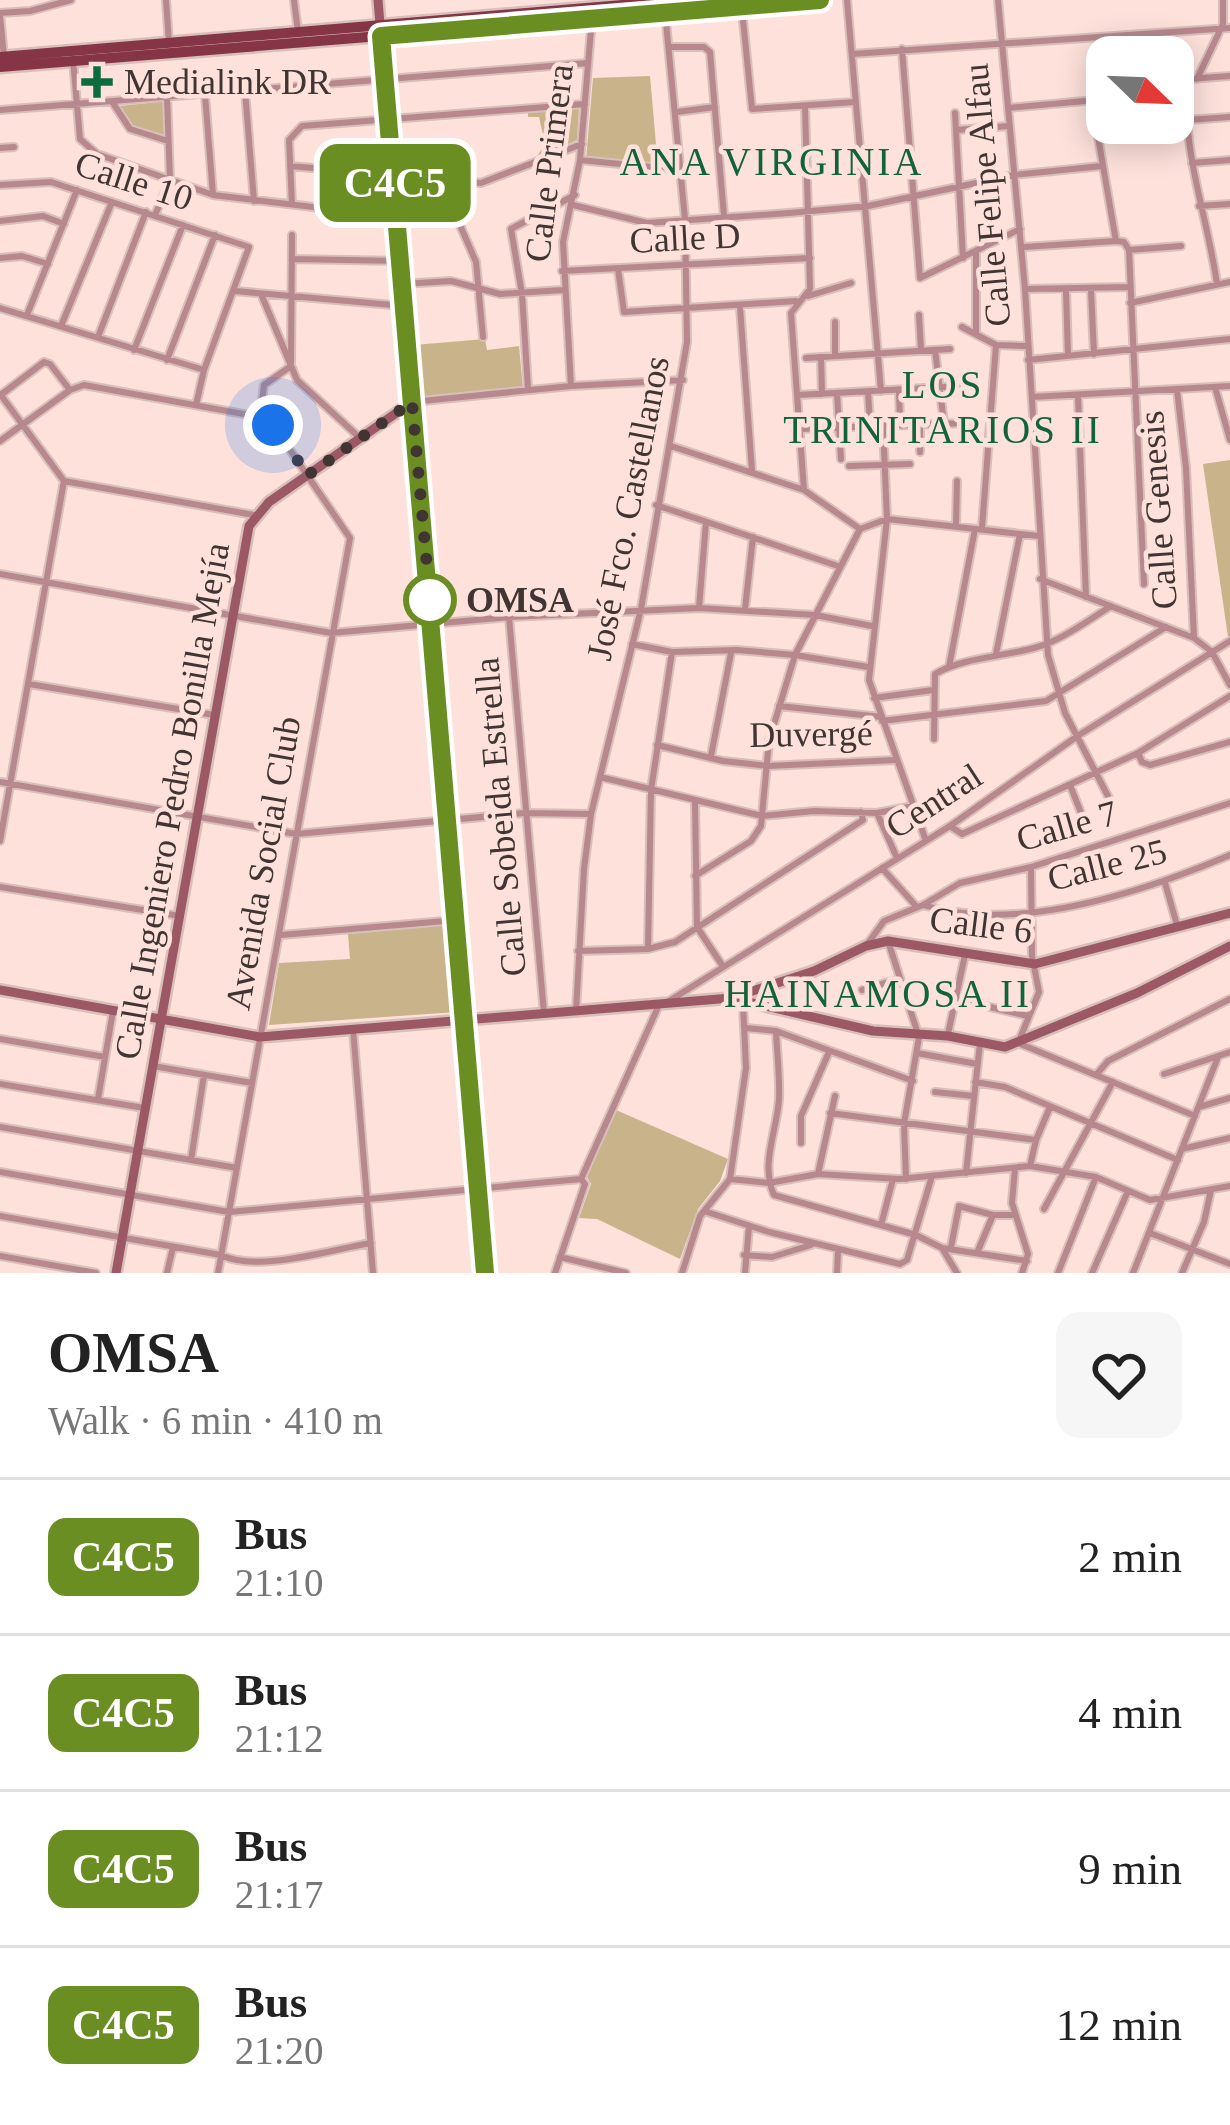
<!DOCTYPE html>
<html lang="en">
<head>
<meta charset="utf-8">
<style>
	:root { --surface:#fff; --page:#f6f6f6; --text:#222; --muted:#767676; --line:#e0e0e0 }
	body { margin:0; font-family:Georgia,serif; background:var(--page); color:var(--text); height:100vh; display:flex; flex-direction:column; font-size:45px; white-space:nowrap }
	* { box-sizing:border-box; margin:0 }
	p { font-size:39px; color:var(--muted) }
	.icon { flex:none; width:66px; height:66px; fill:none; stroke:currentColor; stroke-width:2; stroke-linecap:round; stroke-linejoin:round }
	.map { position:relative; height:1273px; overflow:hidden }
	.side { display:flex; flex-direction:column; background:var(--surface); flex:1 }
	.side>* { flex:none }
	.badge { padding:0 24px; border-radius:18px; font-size:42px; line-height:78px }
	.needle { width:78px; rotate:113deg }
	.tools { position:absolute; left:1086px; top:36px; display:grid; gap:24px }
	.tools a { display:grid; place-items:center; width:108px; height:108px; border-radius:24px; background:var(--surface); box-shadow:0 6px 30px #0003; font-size:60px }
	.you { position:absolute; width:60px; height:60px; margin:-30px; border:9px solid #fff; border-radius:50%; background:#1a73e8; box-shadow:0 0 0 18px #1a73e833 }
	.map>.badge { position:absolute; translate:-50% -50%; box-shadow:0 0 0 6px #fff }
	.round { display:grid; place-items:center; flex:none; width:126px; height:126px; border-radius:24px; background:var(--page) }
	.head { display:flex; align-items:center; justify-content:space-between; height:204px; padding:0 48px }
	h1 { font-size:57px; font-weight:600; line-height:90px }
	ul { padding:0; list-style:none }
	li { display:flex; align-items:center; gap:36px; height:156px; padding:0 48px; border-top:3px solid var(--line) }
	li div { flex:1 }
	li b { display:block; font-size:45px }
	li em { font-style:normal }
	li .badge { min-width:132px; font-weight:700; text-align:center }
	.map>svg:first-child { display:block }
	.green { fill:#c9b38b }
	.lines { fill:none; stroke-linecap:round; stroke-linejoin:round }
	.street-casing { stroke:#d8bfb9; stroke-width:10 }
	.secondary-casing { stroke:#d8bfb9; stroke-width:14 }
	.primary-casing { stroke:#d8bfb9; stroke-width:15 }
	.street { stroke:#b8888f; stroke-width:6 }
	.secondary { stroke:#9c5965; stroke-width:9 }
	.primary { stroke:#863547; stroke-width:10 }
	.line-casing { stroke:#fff; stroke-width:27 }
	.line { stroke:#6b8e23; stroke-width:18 }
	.walk { stroke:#403533; stroke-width:12; stroke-dasharray:0 21.6 }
	.poi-dot { fill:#0e6b3e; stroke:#fee1db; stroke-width:4.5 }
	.stop-dot { fill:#fff; stroke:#6b8e23; stroke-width:6 }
	.labels { text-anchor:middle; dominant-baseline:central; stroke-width:9; stroke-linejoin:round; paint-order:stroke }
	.poi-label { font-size:36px; fill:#403533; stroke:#fee1db; text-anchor:start }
	.street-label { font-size:36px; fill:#403533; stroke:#fee1db }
	.stop-label { font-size:36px; font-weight:bold; fill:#403533; stroke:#fee1db; text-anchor:start }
	.neighbourhood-label { font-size:39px; letter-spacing:3px; fill:#11633a; stroke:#fee1db }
</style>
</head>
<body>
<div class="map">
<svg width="1230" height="1273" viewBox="0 0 1230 1273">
	<rect width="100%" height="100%" fill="#fee1db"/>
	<!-- green -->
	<path class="green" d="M650,76L658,167L586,160L593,78Z
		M168,101L170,137C145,133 128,131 119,106Z
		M579,108L577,140L536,158L545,144L539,117H528V113Z
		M485,339L487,350L519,346L523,389L420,398L414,345Z
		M1230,460V636L1228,637L1203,464Z
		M449,925L457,1012L269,1025L279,963L350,959L348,934Z
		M616,1110L728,1159L720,1181L698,1209L680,1259L597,1219L579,1218L591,1184L587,1177Z"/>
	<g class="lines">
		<defs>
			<path id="street" d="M166,0L169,44
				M294,0L298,32
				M741,0L752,109L855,102
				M847,0L881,391
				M998,0L1025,289L1048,655L1065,713L1111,802
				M0,13L30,11L71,0
				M0,15L4,57
				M1106,37L1107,57
				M669,47H704L710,52L724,216
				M902,49L920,278L1020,229
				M852,54L1230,28
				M73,60L80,139L97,154L213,195L397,217L456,216
				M1197,79L1223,24V0
				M1173,80L1230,76
				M245,91L254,201
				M205,95L213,195
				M1092,102L1116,241
				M113,103L130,129L168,141
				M1008,108L1107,99
				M0,110L588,63
				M677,112L715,107
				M955,113L963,258
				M956,130L1009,126
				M0,148L14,147
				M580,160L681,170
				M1192,163L1230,160
				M290,166L481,183L582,144
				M453,182L456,216L476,262L483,337
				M0,185L51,182L249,247L204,370L196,405
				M292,204L289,140L302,126L585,104
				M573,205L647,223L789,213L868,206L1014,175L1102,166
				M1199,206L1230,204
				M155,215L170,180L167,97
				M0,221L43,216L64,224
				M1024,247L1116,241L1124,242L1129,250
				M1129,250L1144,584
				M1129,250L1181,246
				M0,258L22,256L48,264
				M292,259L401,261
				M618,269L624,312L796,301
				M562,271L810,258
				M402,284L451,281L500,294L563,290
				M1217,284C1209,228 1191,177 1187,120L1230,117
				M1025,289L1129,287
				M1091,290L1094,354
				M235,291L404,306
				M1066,291L1068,356
				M261,294L297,380L360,438
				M808,296L851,283
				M1130,303L1230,282
				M740,307L752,471
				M0,308L204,370
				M27,315L77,190
				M919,315L921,350
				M835,322V356
				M61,326L112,202
				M962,327L996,345L1026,346
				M976,334V252
				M98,337L146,212
				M134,350L183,225
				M935,350L944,423
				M821,357L822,394
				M806,358L950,349
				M167,360L215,235
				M1028,360L1230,339
				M291,363L292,235
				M571,386L563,242L580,160L592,18
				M1215,387L1230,440
				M528,389L522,294L511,229L575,195
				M1177,390L1186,468L1194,638L1212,652L1230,685
				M899,391L900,423
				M868,392L870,424
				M0,394L64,481L254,515
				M2,394L44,362L50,364L70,390
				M837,394L841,459
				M798,395L962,386
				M1078,396L1086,597
				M1032,397L1230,386
				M412,402L571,386L683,380
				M260,417L264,385L291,366
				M920,424V452
				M883,425L887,519L869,680L926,841
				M799,429L967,423
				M0,441L70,390L84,385L260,417L273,425L350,538L218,1273
				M671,446L804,490L860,529L887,519L1039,536
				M849,466L910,464
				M804,490L791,313L810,289L805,106
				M656,505L838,566
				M956,524L957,481
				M982,528L996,345
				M0,574L331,633L509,617L699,608L815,615L872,626
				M1040,579L1194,638
				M699,608L706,522
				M745,609L753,537
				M509,617L544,1013
				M632,644L672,652L737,650L795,655L868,667
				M996,654L1020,534
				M949,667L975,529
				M29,684L214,715
				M874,698L933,690
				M779,706L881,717
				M882,721L1046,701L1166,627
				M934,739L935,674C969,654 1020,657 1053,641C1073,632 1092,618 1111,606
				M657,745L723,761L768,766L895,760
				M1138,753L1142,762L1150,765L1230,742
				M711,756L731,653
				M600,777L762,816L814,811L877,813L913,806
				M0,782L296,834L525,813L591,814
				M1070,785L1085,823
				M695,802L697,927L722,965
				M877,813L897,858
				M950,826L962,834L1138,753L1230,696
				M0,841L64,481
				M1031,867L1032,956L1039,992L1018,1043L1195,1116
				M882,868L916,906
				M695,876L751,841L761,826L769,741L795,655L860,529
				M1165,883L1177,925
				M0,887L180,916
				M923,905C1017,934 1143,892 1230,855
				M281,935L457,920
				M888,941L919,1037L904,1124L906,1179
				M866,946L884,921L923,905L960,883L1031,867L1230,803
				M648,949L651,790L672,652
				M578,951L648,949L675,942L863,820L861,812
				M862,990L899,979
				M956,999L1028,1016
				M669,1001L950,826L1079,735L1230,641
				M576,1011L584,869L591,814L641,609L687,342L685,219L665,12
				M746,1028L776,1031L913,1081
				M353,1029L373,1273
				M776,1031C777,1054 780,1077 779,1099C777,1131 760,1164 774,1195L916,1235L942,1248L1027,1261
				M948,1034L965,955
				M0,1039L105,1057
				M917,1053L977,1064
				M153,1066L252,1083
				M1164,1074L1230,1052
				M1096,1075L1108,1061L1230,999
				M975,1082L1005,1087L1178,1160
				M0,1084L144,1108
				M935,1092L973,1096
				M98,1099L113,1011
				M1199,1107L1230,1098
				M830,1113L1036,1140
				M0,1127L237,1168
				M801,1143V1116L829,1052
				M1182,1149L1230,1138
				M191,1160L204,1075
				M1030,1166L1036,1140L1050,1107
				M1015,1168L1012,1203L1028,1254L1022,1273
				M0,1172L229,1212L581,1179
				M966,1173L980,1043
				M818,1174L835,1096
				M730,1179L769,1183L818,1174L899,1179L1030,1166L1096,1177L1150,1200L1230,1186
				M1044,1209L1113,1082
				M704,1211L769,1232L900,1264L907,1260L932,1176
				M0,1216L221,1255C258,1273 328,1250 371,1243
				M881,1225L893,1179
				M1150,1233L1230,1264
				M951,1247L959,1206L993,1215H1015
				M942,1248L957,1273
				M977,1253L993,1215
				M744,1255L772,1257L811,1245
				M0,1256L96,1273
				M560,1257L626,1273
				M167,1273L173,1247
				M555,1273L585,1184L581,1179L659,1005
				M682,1273L700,1216L730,1179L746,1068L743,1003
				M745,1273L749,1226
				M837,1273L838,1250
				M1058,1273L1096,1177
				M1092,1273L1128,1191
				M1133,1273L1218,1057
				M1182,1273L1204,1222L1211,1190"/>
			<path id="secondary" d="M378,0L485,1273
				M0,990L260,1037L731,998L873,1031L948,1036L1005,1047L1137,993L1230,946
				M731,998L814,971L866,946L888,941L1035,964L1230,913
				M116,1273L249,526L269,502L412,402"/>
			<path id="primary" d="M0,57L682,0
				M0,67L821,0"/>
		</defs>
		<!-- street casing -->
		<use href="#street" class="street-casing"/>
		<!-- secondary casing -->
		<use href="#secondary" class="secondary-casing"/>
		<!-- primary casing -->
		<use href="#primary" class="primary-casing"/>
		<!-- street -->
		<use href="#street" class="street"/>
		<!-- secondary -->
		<use href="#secondary" class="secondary"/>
		<!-- primary -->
		<use href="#primary" class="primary"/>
	</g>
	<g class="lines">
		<defs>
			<path id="line" d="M485,1273L381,36L820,0"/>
		</defs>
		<!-- line casing -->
		<use href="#line" class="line-casing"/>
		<!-- line -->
		<use href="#line" class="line"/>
		<!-- walk -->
		<path class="walk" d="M273,425L308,475L412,402L430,600"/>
	</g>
	<!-- markers -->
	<path class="poi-dot" d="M91 64h12v12h12v12h-12v12h-12v-12h-12v-12h12z"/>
	<circle class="stop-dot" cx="430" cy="600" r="24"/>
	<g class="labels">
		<!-- poi labels -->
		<g class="poi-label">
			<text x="124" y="82">Medialink DR</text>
		</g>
		<!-- street labels -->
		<g class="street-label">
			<text transform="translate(549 163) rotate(-83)">Calle Primera</text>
			<text transform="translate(134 181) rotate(18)">Calle 10</text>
			<text transform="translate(987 195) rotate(-95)">Calle Felipe Alfau</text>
			<text transform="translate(685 238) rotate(-3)">Calle D</text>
			<text transform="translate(628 508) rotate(-79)">José Fco. Castellanos</text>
			<text transform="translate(1158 510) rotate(-94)">Calle Genesis</text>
			<text transform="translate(811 734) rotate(-1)">Duvergé</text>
			<text transform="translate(172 801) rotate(-80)">Calle Ingeniero Pedro Bonilla Mejía</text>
			<text transform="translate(934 801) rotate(-33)">Central</text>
			<text transform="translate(500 817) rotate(-95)">Calle Sobeida Estrella</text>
			<text transform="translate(1067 826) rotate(-16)">Calle 7</text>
			<text transform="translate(263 863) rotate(-80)">Avenida Social Club</text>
			<text transform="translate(1107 865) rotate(-14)">Calle 25</text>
			<text transform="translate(981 925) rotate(7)">Calle 6</text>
		</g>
		<!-- stop labels -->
		<g class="stop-label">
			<text x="466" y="600">OMSA</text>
		</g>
		<!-- neighbourhood labels -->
		<g class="neighbourhood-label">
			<text x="772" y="161">ANA VIRGINIA</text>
			<text x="943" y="384">LOS<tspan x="943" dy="45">TRINITARIOS II</tspan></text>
			<text x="878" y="993">HAINAMOSA II</text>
		</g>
	</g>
</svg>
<div class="tools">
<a><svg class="needle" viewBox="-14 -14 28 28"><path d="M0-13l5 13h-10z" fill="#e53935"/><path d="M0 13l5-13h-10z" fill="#767676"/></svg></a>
</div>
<div class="you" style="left:273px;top:425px"></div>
<b class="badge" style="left:395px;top:183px;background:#6b8e23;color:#fff">C4C5</b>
</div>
<section class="side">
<div class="head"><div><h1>OMSA</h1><p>Walk · 6 min · 410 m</p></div><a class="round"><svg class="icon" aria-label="heart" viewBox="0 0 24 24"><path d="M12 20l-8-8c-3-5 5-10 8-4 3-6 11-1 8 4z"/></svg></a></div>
<ul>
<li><span class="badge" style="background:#6b8e23;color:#fff">C4C5</span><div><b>Bus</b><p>21:10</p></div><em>2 min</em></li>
<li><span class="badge" style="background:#6b8e23;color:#fff">C4C5</span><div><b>Bus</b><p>21:12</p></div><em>4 min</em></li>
<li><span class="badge" style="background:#6b8e23;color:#fff">C4C5</span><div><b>Bus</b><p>21:17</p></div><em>9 min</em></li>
<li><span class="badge" style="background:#6b8e23;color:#fff">C4C5</span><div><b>Bus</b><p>21:20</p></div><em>12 min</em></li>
</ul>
</section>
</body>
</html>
